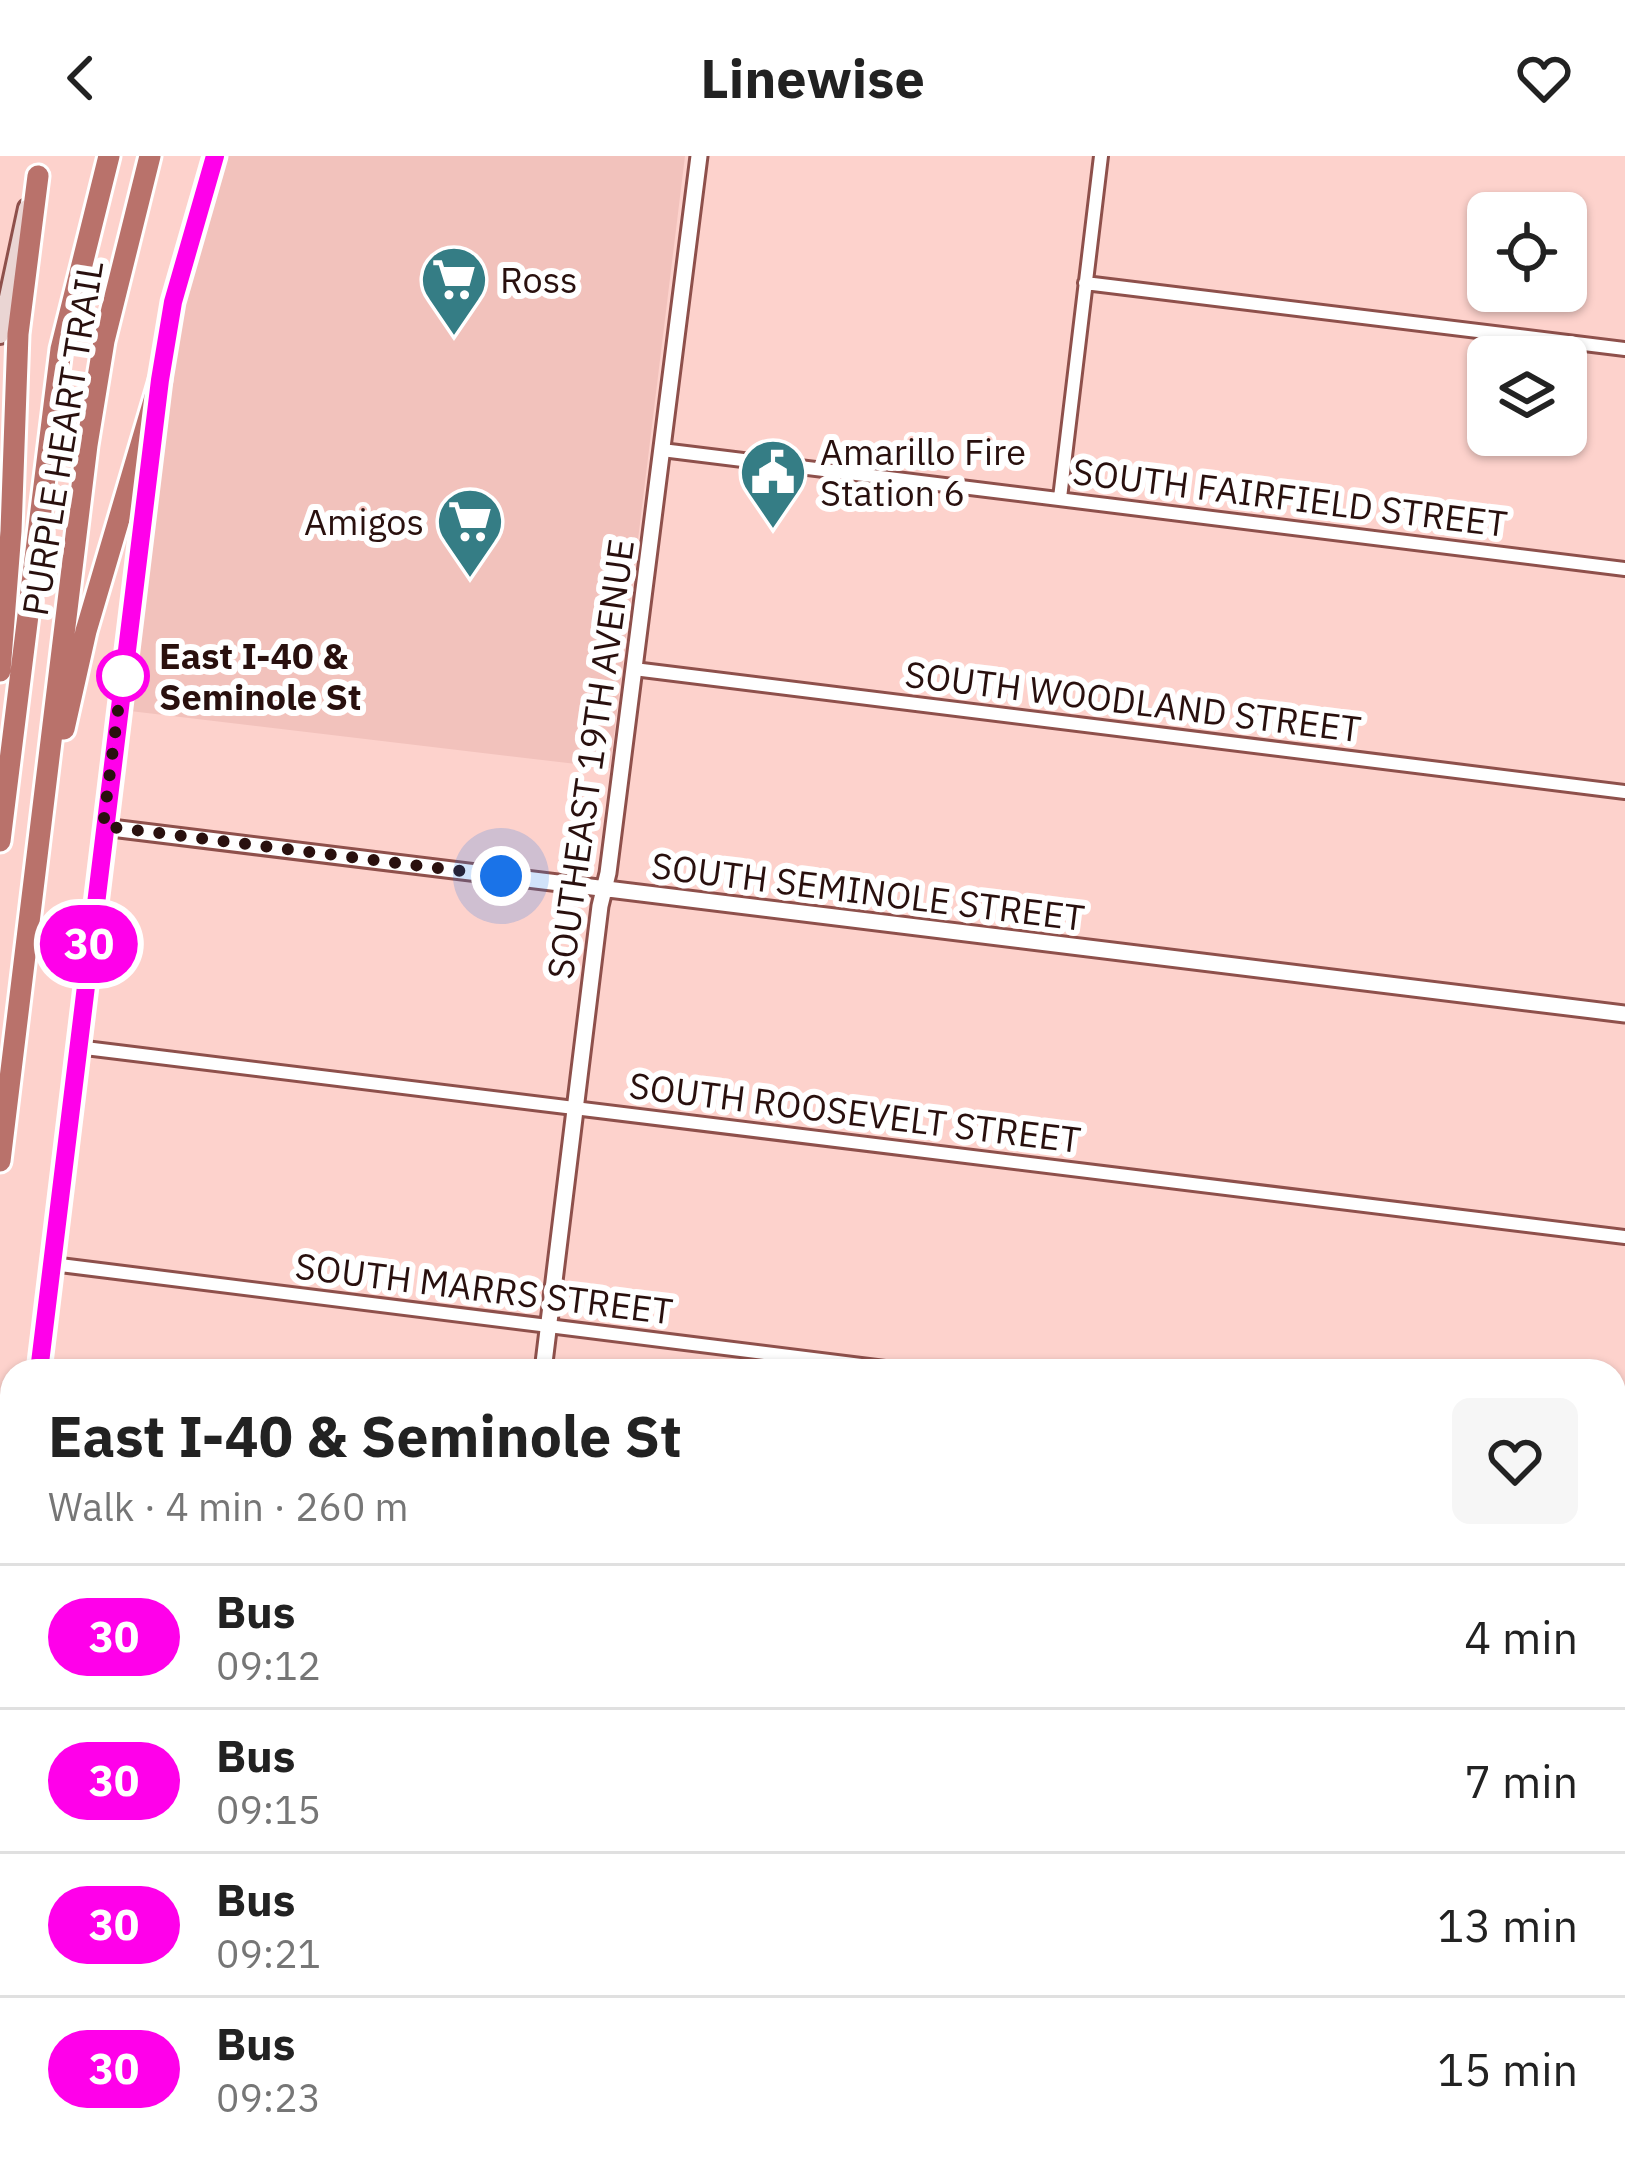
<!DOCTYPE html>
<html lang="en">
<head>
<meta charset="utf-8">
<style>
	:root { --surface:#fff; --page:#f6f6f6; --text:#222; --muted:#767676; --line:#e0e0e0 }
	body { margin:0; font-family:"IBM Plex Sans",sans-serif; background:var(--page); color:var(--text); height:100vh; display:flex; flex-direction:column; font-size:45px; white-space:nowrap }
	* { box-sizing:border-box; margin:0 }
	p { font-size:39px; color:var(--muted) }
	.icon { flex:none; width:66px; height:66px; fill:none; stroke:currentColor; stroke-width:2; stroke-linecap:round; stroke-linejoin:round }
	.map { position:relative; flex:1; overflow:hidden }
	.side { position:absolute; left:0px; top:1203px; width:1626px; height:807px; display:flex; flex-direction:column; background:var(--surface); border-radius:36px 36px 0 0; box-shadow:0 3px 9px #0004 }
	.side>* { flex:none }
	.badge { padding:0 24px; border-radius:39px; font-size:42px; line-height:78px }
	.controls { position:absolute; left:1467px; top:36px; display:grid; gap:24px }
	.controls a { display:grid; place-items:center; width:120px; height:120px; border-radius:18px; background:var(--surface); box-shadow:0 3px 9px #0004; font-size:60px }
	.you { position:absolute; width:60px; height:60px; margin:-30px; border:9px solid #fff; border-radius:50%; background:#1a73e8; box-shadow:0 0 0 18px #1a73e833 }
	.map>.badge { position:absolute; translate:-50% -50%; box-shadow:0 0 0 6px #fff }
	.round { display:grid; place-items:center; flex:none; width:126px; height:126px; border-radius:18px; background:var(--page) }
	.headline { display:flex; align-items:center; justify-content:space-between; height:204px; padding:0 48px }
	h1 { font-size:57px; font-weight:800; line-height:90px }
	ul { padding:0; list-style:none }
	li { display:flex; align-items:center; gap:36px; height:144px; padding:0 48px; border-top:3px solid var(--line) }
	li div { flex:1 }
	li b { display:block; font-size:45px }
	li em { font-style:normal }
	li .badge { min-width:132px; font-weight:700; text-align:center }
	header { display:flex; justify-content:space-between; align-items:center; height:156px; padding:0 48px; background:var(--surface); font-size:54px; font-weight:800 }
	.map>svg:first-child { display:block }
	.built { fill:#f2c2bc }
	.lines { fill:none; stroke-linecap:round; stroke-linejoin:round }
	.minor-casing { stroke:#8e504b; stroke-width:18 }
	.tertiary-casing { stroke:#8e504b; stroke-width:21 }
	.secondary-casing { stroke:#8e504b; stroke-width:22 }
	.motorway-casing { stroke:#fff; stroke-width:27 }
	.minor { stroke:#fff; stroke-width:12 }
	.tertiary { stroke:#fff; stroke-width:15 }
	.secondary { stroke:#ead5d3; stroke-width:16 }
	.motorway { stroke:#b9726b; stroke-width:21 }
	.line-casing { stroke:#fff; stroke-width:27 }
	.line { stroke:#ff00ea; stroke-width:18 }
	.walk { stroke:#29100e; stroke-width:12; stroke-dasharray:0 21.6 }
	.stop-dot { fill:#fff; stroke:#ff00ea; stroke-width:6 }
	.labels { text-anchor:middle; dominant-baseline:central; stroke-width:12; stroke-linejoin:round; paint-order:stroke }
	.poi-label { font-size:36px; fill:#29100e; stroke:#fff; text-anchor:start }
	.street-label { font-size:36px; fill:#29100e; stroke:#fff }
	.stop-label { font-size:36px; font-weight:bold; fill:#29100e; stroke:#fff; text-anchor:start }
</style>
</head>
<body>
<header><svg class="icon" aria-label="back" viewBox="0 0 24 24"><path d="M15 5l-7 7 7 7"/></svg>Linewise<svg class="icon" aria-label="heart" viewBox="0 0 24 24"><path d="M12 20l-8-8c-3-5 5-10 8-4 3-6 11-1 8 4z"/></svg></header>
<div class="map">
<svg width="1625" height="2009" viewBox="0 0 1625 2009">
	<rect width="100%" height="100%" fill="#fdd2cc"/>
	<!-- built -->
	<path class="built" d="M224,0H685L610,612L130,555L175,174Z
		M9,1577L12,1578V1690L0,1688Z
		M0,1709L12,1711V1822L0,1820Z
		M0,1863L12,1864V1967L0,1966Z
		M1083,1998H1147L1237,2009H1082Z"/>
	<g class="lines">
		<defs>
			<path id="minor" d="M1085,127L1625,193
				M662,294L1625,413
				M1060,342L1101,0
				M634,513L1625,636
				M77,891L1625,1081
				M52,1108L909,1215
				M1614,1303L1625,1304
				M1614,1525L1625,1526
				M0,1548L12,1550
				M1614,1751L1625,1752
				M1064,2009L1065,1998"/>
			<path id="tertiary" d="M103,671L1625,858
				M543,1215L600,750L608,717L699,0
				M0,1841L12,1842
				M1307,1998L1401,2009
				M391,2009L395,1998"/>
			<path id="secondary" d="M0,179L27,52
				M159,231L173,146L215,0
				M39,1215L154,269
				M0,1507L5,1460"/>
			<path id="motorway" d="M0,515L11,375L18,178L38,20
				M64,573L86,475L160,224
				M0,685L61,193L109,0
				M0,1005L87,289L104,185L150,0
				M0,1385L4,1467"/>
		</defs>
		<!-- minor casing -->
		<use href="#minor" class="minor-casing"/>
		<!-- tertiary casing -->
		<use href="#tertiary" class="tertiary-casing"/>
		<!-- secondary casing -->
		<use href="#secondary" class="secondary-casing"/>
		<!-- motorway casing -->
		<use href="#motorway" class="motorway-casing"/>
		<!-- minor -->
		<use href="#minor" class="minor"/>
		<!-- tertiary -->
		<use href="#tertiary" class="tertiary"/>
		<!-- secondary -->
		<use href="#secondary" class="secondary"/>
		<!-- motorway -->
		<use href="#motorway" class="motorway"/>
	</g>
	<g class="lines">
		<defs>
			<path id="line" d="M39,1215L160,224L173,146L215,0"/>
		</defs>
		<!-- line casing -->
		<use href="#line" class="line-casing"/>
		<!-- line -->
		<use href="#line" class="line"/>
		<!-- walk -->
		<path class="walk" d="M123,520V516L103,670L501,720"/>
	</g>
	<!-- icons -->
	<defs>
		<symbol id="supermarket-pin" viewBox="-11 -11 22 30"><path d="M0 17L-7.5 6A9.5 9.5 0 1 1 7.5 6Z" fill="#357d85" stroke="#fff"/><path d="M-6-5.5h2.5l.6 2H6L4.5 2H-2.5L-4.4-4H-6ZM-1.5 3.2a1.3 1.3 0 1 0 .1 0ZM3 3.2a1.3 1.3 0 1 0 .1 0Z" fill="#fff"/></symbol>
		<symbol id="civic-pin" viewBox="-11 -11 22 30"><path d="M0 17L-7.5 6A9.5 9.5 0 1 1 7.5 6Z" fill="#357d85" stroke="#fff"/><path d="M-.6-6.5H3V-4.5H.6V-3L4-1V1h2V6H-6V1h2V-1L-.6-3ZM-1.2 2.5V6h2.4V2.5Z" fill="#fff"/></symbol>
	</defs>
	<g fill-rule="evenodd">
		<use href="#supermarket-pin" x="416" y="85" width="76" height="104"/>
		<use href="#civic-pin" x="735" y="278" width="76" height="104"/>
		<use href="#supermarket-pin" x="432" y="327" width="76" height="104"/>
	</g>
	<!-- markers -->
	<circle class="stop-dot" cx="123" cy="520" r="24"/>
	<g class="labels">
		<!-- poi labels -->
		<g class="poi-label">
			<text x="500" y="123">Ross</text>
			<text x="820" y="295">Amarillo Fire<tspan x="820" dy="41">Station 6</tspan></text>
			<text x="424" y="365" text-anchor="end">Amigos</text>
		</g>
		<!-- street labels -->
		<g class="street-label">
			<text transform="translate(62 282) rotate(-81)">PURPLE HEART TRAIL</text>
			<text transform="translate(1290 341) rotate(7)">SOUTH FAIRFIELD STREET</text>
			<text transform="translate(1133 545) rotate(7)">SOUTH WOODLAND STREET</text>
			<text transform="translate(590 603) rotate(-82)">SOUTHEAST 19TH AVENUE</text>
			<text transform="translate(868 735) rotate(7)">SOUTH SEMINOLE STREET</text>
			<text transform="translate(855 956) rotate(7)">SOUTH ROOSEVELT STREET</text>
			<text transform="translate(484 1132) rotate(7)">SOUTH MARRS STREET</text>
		</g>
		<!-- stop labels -->
		<g class="stop-label">
			<text x="159" y="499">East I-40 &amp;<tspan x="159" dy="41">Seminole St</tspan></text>
		</g>
	</g>
</svg>
<div class="controls">
<a><svg class="icon" aria-label="locate" viewBox="0 0 24 24"><circle cx="12" cy="12" r="6"/><path d="M12 2v4M12 18v4M2 12h4M18 12h4"/></svg></a>
<a><svg class="icon" aria-label="layers" viewBox="0 0 24 24"><path d="M12 4l9 5-9 5-9-5zM3 14l9 5 9-5"/></svg></a>
</div>
<div class="you" style="left:501px;top:720px"></div>
<b class="badge" style="left:89px;top:788px;background:#ff00ea;color:#fff">30</b>
<section class="side">
<div class="headline"><div><h1>East I-40 &amp; Seminole St</h1><p>Walk · 4 min · 260 m</p></div><a class="round"><svg class="icon" aria-label="heart" viewBox="0 0 24 24"><path d="M12 20l-8-8c-3-5 5-10 8-4 3-6 11-1 8 4z"/></svg></a></div>
<ul>
<li><span class="badge" style="background:#ff00ea;color:#fff">30</span><div><b>Bus</b><p>09:12</p></div><em>4 min</em></li>
<li><span class="badge" style="background:#ff00ea;color:#fff">30</span><div><b>Bus</b><p>09:15</p></div><em>7 min</em></li>
<li><span class="badge" style="background:#ff00ea;color:#fff">30</span><div><b>Bus</b><p>09:21</p></div><em>13 min</em></li>
<li><span class="badge" style="background:#ff00ea;color:#fff">30</span><div><b>Bus</b><p>09:23</p></div><em>15 min</em></li>
</ul>
</section>
</div>
</body>
</html>
